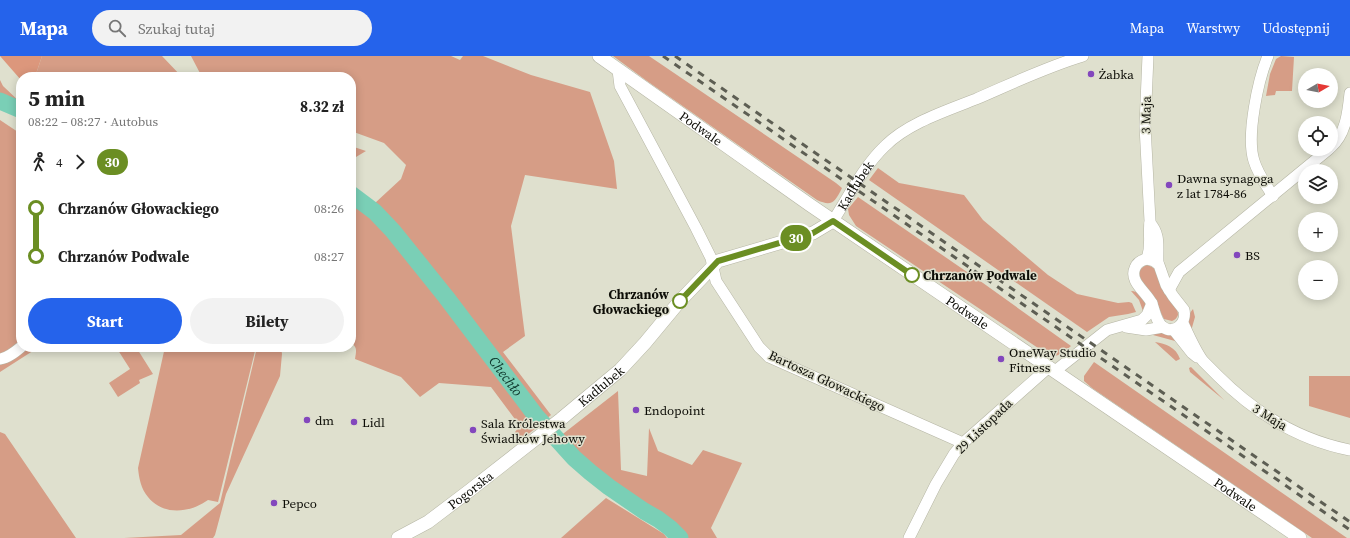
<!DOCTYPE html>
<html lang="pl">
<head>
<meta charset="utf-8">
<style>
	:root { --surface:#fff; --page:#f2f2f2; --text:#222; --muted:#767676; --accent:#2563eb }
	body { margin:0; font-family:"Source Serif 4",serif; background:var(--page); color:var(--text); height:100vh; display:flex; flex-direction:column; font-size:15px; white-space:nowrap }
	* { box-sizing:border-box; margin:0 }
	p { font-size:13px; color:var(--muted) }
	.icon { flex:none; width:22px; height:22px; fill:none; stroke:currentColor; stroke-width:2; stroke-linecap:round; stroke-linejoin:round }
	.map { position:relative; flex:1; overflow:hidden }
	.sheet { position:absolute; left:16px; top:16px; width:340px; height:280px; display:flex; flex-direction:column; background:var(--surface); border-radius:16px; box-shadow:0 2px 10px #0003 }
	.sheet>* { flex:none }
	.badge { padding:0 8px; border-radius:13px; font-size:14px; line-height:26px }
	.needle { width:26px; rotate:80deg }
	.tools { position:absolute; left:1298px; top:12px; display:grid; gap:8px }
	.tools a { display:grid; place-items:center; width:40px; height:40px; border-radius:50%; background:var(--surface); box-shadow:0 2px 10px #0003; font-size:20px }
	.map>.badge { position:absolute; translate:-50% -50%; box-shadow:0 0 0 2px #fff }
	.legs { display:flex; align-items:center; gap:6px; height:44px; padding:0 12px; font-size:13px }
	.legs p { margin-inline-start:auto }
	.summary { display:flex; align-items:center; justify-content:space-between; height:68px; padding:0 12px }
	h1 { font-size:22px; font-weight:700; line-height:30px }
	.cta { display:flex; gap:8px; margin-top:auto; padding:8px 12px }
	.cta a { flex:1; height:46px; border-radius:24px; background:var(--accent); color:#fff; font-size:16px; font-weight:700; line-height:46px; text-align:center }
	.cta a+a { background:var(--page); color:var(--text) }
	ul { padding:0 12px; list-style:none }
	li { display:flex; align-items:center; gap:14px; height:48px; font-size:15px }
	li i { display:grid; place-items:center; width:6px; height:100%; margin:0 5px; background:currentColor }
	li i::after { content:''; width:10px; height:10px; margin:-5px; border:3px solid; border-radius:50%; background:var(--surface) }
	li p { margin-inline-start:auto }
	li:first-child i { background:linear-gradient(#0000 50%,currentColor 0) }
	li:last-child i { background:linear-gradient(currentColor 50%,#0000 0) }
	header { display:flex; align-items:center; gap:24px; box-sizing:border-box; height:56px; padding:0 20px; background:var(--accent); color:#fff }
	header strong { font-size:19px }
	nav { display:flex; gap:22px; margin-inline-start:auto; font-size:14px }
	.search { width:280px; height:36px; background:var(--page); display:flex; align-items:center; gap:10px; box-sizing:border-box; padding:0 14px; border-radius:22px; color:var(--muted); font-size:15px }
	.map>svg:first-child { display:block }
	.green { fill:#d69d86 }
	.forest { fill:#dc977c }
	.lines { fill:none; stroke-linecap:round; stroke-linejoin:round }
	.river { stroke:#7acfb6; stroke-width:17 }
	.minor-casing { stroke:#b5b5a4; stroke-width:12 }
	.tertiary-casing { stroke:#b5b5a4; stroke-width:14 }
	.minor { stroke:#fff; stroke-width:11 }
	.tertiary { stroke:#fff; stroke-width:13 }
	.rail { stroke:#5d5e53; stroke-width:3; stroke-dasharray:7 7; stroke-linecap:butt }
	.line-1-casing { stroke:#fff; stroke-width:9 }
	.line-1 { stroke:#6b8e23; stroke-width:6 }
	.poi-dot { fill:#8347bd; stroke:#dfe0ce; stroke-width:1.5 }
	.stop-1-dot { fill:#fff; stroke:#6b8e23; stroke-width:2 }
	.labels { text-anchor:middle; dominant-baseline:central; stroke-width:3; stroke-linejoin:round; paint-order:stroke }
	.poi-label { font-size:13px; fill:#0c0c06; stroke:#dfe0ce; text-anchor:start }
	.street-label { font-size:13px; fill:#0c0c06; stroke:#dfe0ce }
	.stop-label { font-size:13px; font-weight:bold; fill:#0c0c06; stroke:#dfe0ce; text-anchor:start }
	.water-label { font-size:14px; font-style:italic; fill:#0c352a; stroke:#dfe0ce }
</style>
</head>
<body>
<header>
<strong>Mapa</strong>
<div class="search"><svg class="icon" aria-label="search" viewBox="0 0 24 24"><circle cx="10" cy="10" r="6"/><path d="M15 15l6 6"/></svg>Szukaj tutaj</div>
<nav><a>Mapa</a><a>Warstwy</a><a>Udostępnij</a></nav>
</header>
<div class="map">
<svg width="1350" height="482" viewBox="0 0 1350 482">
	<rect width="100%" height="100%" fill="#dfe0ce"/>
	<!-- green -->
	<path class="green" d="M42,0H162L182,21H35Z
		M191,0H451L460,4L463,0H483L531,19L590,36L614,105L617,133L525,119L511,170L525,280L503,296L551,359L545,364L524,340L393,164L375,147L401,123L406,109L384,87L351,75V21H202Z
		M613,0H649L836,127L842,132C835,146 832,151 817,144L647,25Z
		M1281,0L1294,1L1292,35H1276L1275,39L1266,40L1270,18L1276,3Z
		M0,24L3,30L21,47L11,46L0,39Z
		M0,64L21,78V291H39L0,316Z
		M351,90L366,95L351,104Z
		M878,112L899,127L964,139L983,164L1048,219L1077,238L1118,247L1129,246L1132,247L1136,256L1128,258L1109,261L1087,276L869,124Z
		M858,141L983,227L1071,290C1064,296 1059,301 1050,300L856,170L849,159L848,153Z
		M351,144L373,160L526,356L536,372L522,383L515,376L520,370L491,331L439,327L420,341L401,321L355,303C356,296 358,291 351,287Z
		M1147,209L1150,210L1155,213C1160,222 1179,250 1178,259C1177,262 1175,264 1172,265L1164,263C1160,256 1158,247 1153,240C1148,232 1129,216 1147,209Z
		M1131,235C1138,235 1147,243 1146,252C1146,254 1144,256 1144,258L1139,244Z
		M1193,253L1195,261L1191,275C1187,268 1187,259 1193,253Z
		M1158,275L1168,277L1177,284L1175,285L1153,279L1152,278Z
		M1155,286C1166,288 1176,291 1180,303L1176,305Z
		M116,291H136L153,318L139,324L140,327L118,341L109,327L130,313Z
		M165,291H256L218,446L208,444C190,457 163,460 148,441C141,433 139,422 138,412Z
		M257,291H281L282,298L280,320L226,438L215,479L213,482H124L181,479L220,447Z
		M1094,306L1347,482H1312L1092,332L1084,325V320Z
		M1191,311L1224,344L1190,316L1189,312Z
		M1309,320H1350V362L1309,350Z
		M618,335L621,414L647,420L649,372L658,395L692,409L703,394L742,407L711,472L717,482H685L683,479C672,470 662,462 651,454C616,431 586,414 559,381Z
		M0,376L5,378L76,482H0Z
		M606,442L664,478L667,482H561Z"/>
	<!-- forest -->
	<path class="forest" d="M0,0H42L35,21H21V24Z"/>
	<g class="lines">
		<!-- river -->
		<g class="river">
			<path d="M0,45L21,54"/>
			<path id="s1" d="M351,138L375,156L393,175L446,241L536,360L574,402L590,416L609,431L644,455L658,463L670,472L680,482"/>
		</g>
		<defs>
			<g id="minor">
				<path d="M1268,0C1258,24 1246,80 1254,105C1258,118 1266,129 1273,140"/>
				<path d="M618,14L620,30L696,172L711,202L716,225L759,291L769,301L963,387"/>
				<path d="M1331,91C1346,78 1348,56 1350,37"/>
				<path id="s2" d="M833,165C849,140 863,111 885,90C908,67 946,55 976,43C1011,28 1046,11 1083,0"/>
				<path d="M1150,167C1161,179 1157,192 1158,207"/>
				<path d="M1147,203C1152,188 1148,180 1150,165L1145,70L1148,0"/>
				<path d="M1147,203L1154,205L1159,209L1166,229L1173,240L1184,254C1187,266 1175,280 1163,271C1155,265 1155,253 1151,246C1145,235 1129,225 1135,212C1137,206 1142,204 1147,203Z"/>
				<path d="M1169,234L1179,216L1329,93"/>
				<path d="M1183,267C1189,280 1195,294 1203,305C1208,310 1213,315 1218,320C1255,357 1299,384 1350,394"/>
				<path d="M1126,271L1146,274L1163,271"/>
				<path d="M1173,273L1192,297L1197,301"/>
				<path d="M0,303C8,302 15,296 21,291"/>
				<path d="M1055,315L1107,274L1142,264L1147,259L1152,247"/>
				<path d="M909,482L936,428L954,398L963,387L989,364L1049,311"/>
			</g>
			<g id="tertiary">
				<path id="s3" d="M599,0L810,149L1300,482"/>
				<path id="s4" d="M398,482L428,466L469,435L561,363L620,314L645,287L679,246L718,205L813,177L833,165"/>
			</g>
		</defs>
		<!-- minor casing -->
		<use href="#minor" class="minor-casing"/>
		<!-- tertiary casing -->
		<use href="#tertiary" class="tertiary-casing"/>
		<!-- minor -->
		<use href="#minor" class="minor"/>
		<!-- tertiary -->
		<use href="#tertiary" class="tertiary"/>
		<!-- rail -->
		<path class="rail" d="M663,0L1350,474
			M675,0L1350,466"/>
	</g>
	<g class="lines">
		<defs>
			<path id="line-1" d="M680,245L718,205L813,177L833,165L912,219"/>
		</defs>
		<!-- line-1 casing -->
		<use href="#line-1" class="line-1-casing"/>
		<!-- line-1 -->
		<use href="#line-1" class="line-1"/>
	</g>
	<!-- markers -->
	<g class="poi-dot">
		<circle cx="1091" cy="18" r="4"/>
		<circle cx="1169" cy="129" r="4"/>
		<circle cx="1237" cy="199" r="4"/>
		<circle cx="1001" cy="303" r="4"/>
		<circle cx="636" cy="354" r="4"/>
		<circle cx="307" cy="364" r="4"/>
		<circle cx="354" cy="366" r="4"/>
		<circle cx="473" cy="374" r="4"/>
		<circle cx="274" cy="447" r="4"/>
	</g>
	<g class="stop-1-dot">
		<circle cx="912" cy="219" r="7"/>
		<circle cx="680" cy="245" r="7"/>
	</g>
	<g class="labels">
		<!-- poi labels -->
		<g class="poi-label">
			<text x="1099" y="18">Żabka</text>
			<text x="1177" y="122">Dawna synagoga<tspan x="1177" dy="15">z lat 1784-86</tspan></text>
			<text x="1245" y="199">BS</text>
			<text x="1009" y="296">OneWay Studio<tspan x="1009" dy="15">Fitness</tspan></text>
			<text x="644" y="354">Endopoint</text>
			<text x="315" y="364">dm</text>
			<text x="362" y="366">Lidl</text>
			<text x="481" y="367">Sala Królestwa<tspan x="481" dy="15">Świadków Jehowy</tspan></text>
			<text x="282" y="447">Pepco</text>
		</g>
		<!-- street labels -->
		<g class="street-label">
			<text transform="translate(1146 59) rotate(-89)">3 Maja</text>
			<text stroke="none"><textPath href="#s3" startOffset="125">Podwale</textPath></text>
			<text stroke="none"><textPath href="#s2" startOffset="42">Kadłubek</textPath></text>
			<text stroke="none"><textPath href="#s3" startOffset="449">Podwale</textPath></text>
			<text transform="translate(827 325) rotate(25)">Bartosza Głowackiego</text>
			<text stroke="none"><textPath href="#s4" startOffset="254">Kadłubek</textPath></text>
			<text transform="translate(1270 361) rotate(32)">3 Maja</text>
			<text transform="translate(984 370) rotate(-44)">29 Listopada</text>
			<text stroke="none"><textPath href="#s4" startOffset="87">Pogorska</textPath></text>
			<text stroke="none"><textPath href="#s3" startOffset="773">Podwale</textPath></text>
		</g>
		<!-- stop labels -->
		<g class="stop-label">
			<text x="923" y="219">Chrzanów Podwale</text>
			<text x="669" y="238" text-anchor="end">Chrzanów<tspan x="669" dy="15">Głowackiego</tspan></text>
		</g>
		<!-- water labels -->
		<g class="water-label">
			<text stroke="none"><textPath href="#s1" startOffset="240">Chechło</textPath></text>
		</g>
	</g>
</svg>
<div class="tools">
<a><svg class="needle" viewBox="-14 -14 28 28"><path d="M0-13l5 13h-10z" fill="#e53935"/><path d="M0 13l5-13h-10z" fill="#767676"/></svg></a>
<a><svg class="icon" aria-label="locate" viewBox="0 0 24 24"><circle cx="12" cy="12" r="6"/><path d="M12 2v4M12 18v4M2 12h4M18 12h4"/></svg></a>
<a><svg class="icon" aria-label="layers" viewBox="0 0 24 24"><path d="M12 4l9 5-9 5-9-5zM3 14l9 5 9-5"/></svg></a>
<a>+</a>
<a>−</a>
</div>
<b class="badge" style="left:796px;top:182px;background:#6b8e23;color:#fff">30</b>
<section class="sheet">
<div class="summary"><div><h1>5 min</h1><p>08:22 – 08:27 · Autobus</p></div><b>8.32 zł</b></div>
<div class="legs"><svg class="icon" aria-label="walk" viewBox="0 0 24 24"><circle cx="13" cy="4" r="2"/><path d="M13 8l-2 6 4 7M11 14l-3 7M7 12l3-4h3l4 4"/></svg>4<svg class="icon" aria-label="forward" viewBox="0 0 24 24"><path d="M9 5l7 7-7 7"/></svg><b class="badge" style="background:#6b8e23;color:#fff">30</b></div>
<ul>
<li><i style="color:#6b8e23"></i><b>Chrzanów Głowackiego</b><p>08:26</p></li>
<li><i style="color:#6b8e23"></i><b>Chrzanów Podwale</b><p>08:27</p></li>
</ul>
<div class="cta"><a>Start</a><a>Bilety</a></div>
</section>
</div>
</body>
</html>
